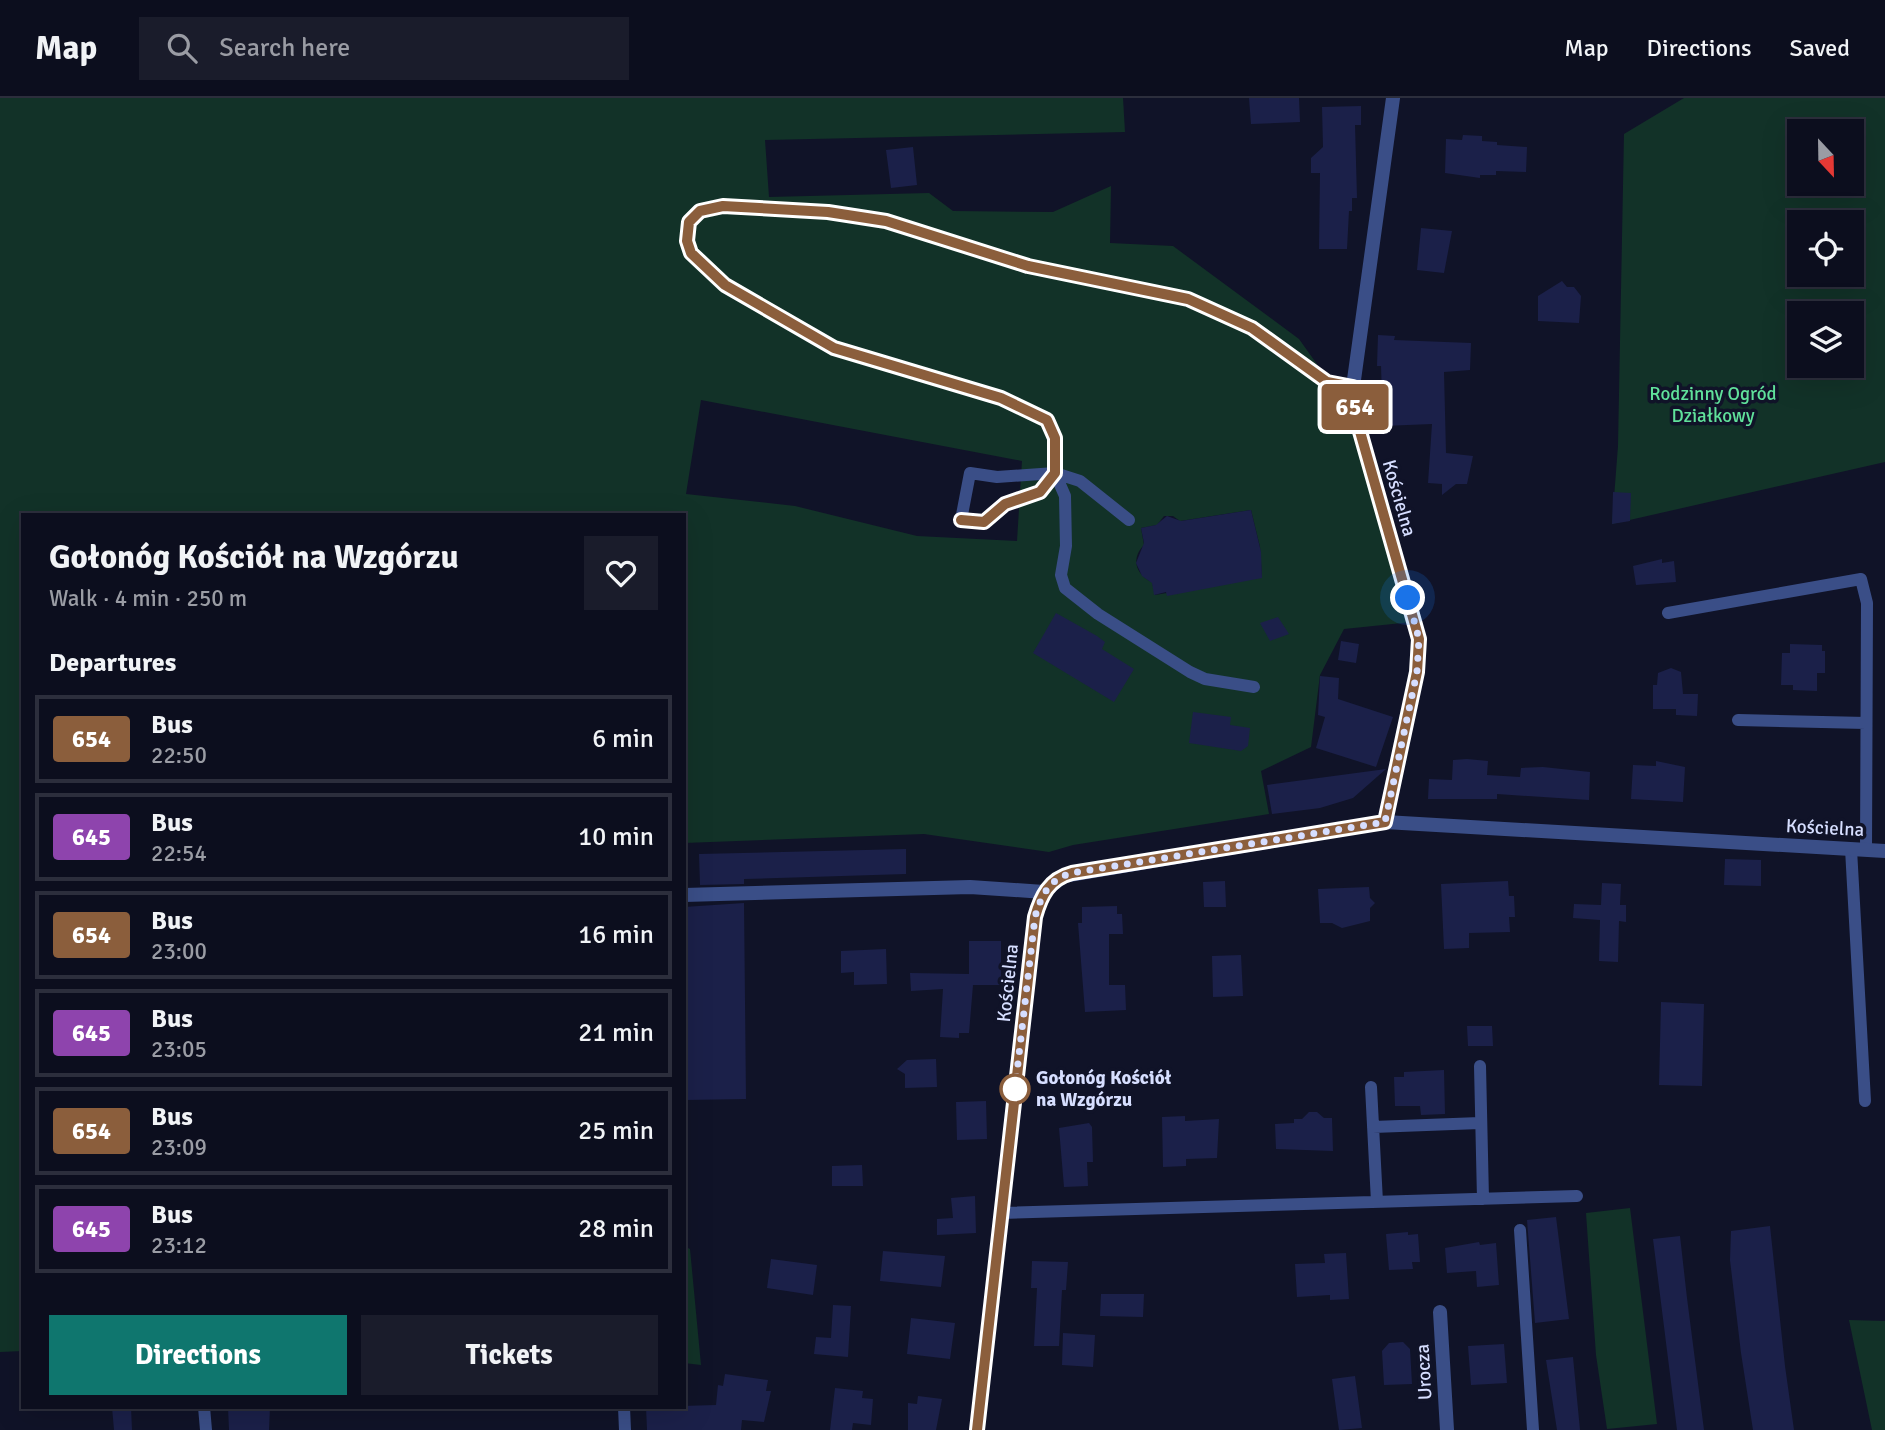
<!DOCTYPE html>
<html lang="en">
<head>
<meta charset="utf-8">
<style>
	:root { --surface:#0c0e1e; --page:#1a1c2b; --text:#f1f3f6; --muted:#9a9ca4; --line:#2c2e3c; --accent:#0f766e }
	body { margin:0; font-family:Signika,sans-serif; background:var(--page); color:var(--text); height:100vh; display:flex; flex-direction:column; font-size:26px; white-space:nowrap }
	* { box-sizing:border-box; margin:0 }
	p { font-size:23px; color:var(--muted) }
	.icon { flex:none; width:38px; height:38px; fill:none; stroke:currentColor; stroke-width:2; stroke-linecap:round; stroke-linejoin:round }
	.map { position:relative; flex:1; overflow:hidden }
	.panel { position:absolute; left:21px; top:415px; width:665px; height:896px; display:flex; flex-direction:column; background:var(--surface); border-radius:0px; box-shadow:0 7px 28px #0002,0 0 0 2px var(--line) }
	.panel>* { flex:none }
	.badge { padding:0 14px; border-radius:5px; font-size:24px; line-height:46px }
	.needle { width:46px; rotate:158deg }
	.tools { position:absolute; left:1787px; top:21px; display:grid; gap:14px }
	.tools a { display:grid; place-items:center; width:77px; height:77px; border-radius:0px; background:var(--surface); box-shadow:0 7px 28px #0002,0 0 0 2px var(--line); font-size:35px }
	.you { position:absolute; width:35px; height:35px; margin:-18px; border:5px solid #fff; border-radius:50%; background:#1a73e8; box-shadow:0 0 0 10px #1a73e833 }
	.map>.badge { position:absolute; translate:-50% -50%; box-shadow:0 0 0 4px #fff }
	h2 { padding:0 28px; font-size:26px; line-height:63px }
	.round { display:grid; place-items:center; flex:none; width:74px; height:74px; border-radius:0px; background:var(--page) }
	.head { display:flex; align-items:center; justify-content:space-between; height:119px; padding:0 28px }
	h1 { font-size:33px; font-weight:800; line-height:52px }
	.action { display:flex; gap:14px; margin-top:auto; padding:14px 28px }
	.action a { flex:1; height:80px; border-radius:0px; background:var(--accent); color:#fff; font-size:28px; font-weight:800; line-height:80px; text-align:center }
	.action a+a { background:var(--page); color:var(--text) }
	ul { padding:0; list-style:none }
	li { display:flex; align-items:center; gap:21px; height:88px; margin:0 14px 10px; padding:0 14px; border:4px solid var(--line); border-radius:0px }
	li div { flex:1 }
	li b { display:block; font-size:26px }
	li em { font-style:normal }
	li .badge { min-width:77px; font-weight:700; text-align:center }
	header { display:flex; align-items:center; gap:42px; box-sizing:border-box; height:98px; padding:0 35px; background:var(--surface); border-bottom:2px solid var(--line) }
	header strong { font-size:33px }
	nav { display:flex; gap:38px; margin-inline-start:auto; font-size:24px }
	.search { width:490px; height:63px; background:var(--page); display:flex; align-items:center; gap:18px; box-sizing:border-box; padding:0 24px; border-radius:0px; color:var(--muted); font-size:26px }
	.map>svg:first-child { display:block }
	.green { fill:#123228; fill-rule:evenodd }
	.building { fill:#1b2049 }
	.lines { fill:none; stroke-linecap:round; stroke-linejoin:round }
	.service { stroke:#3a4e87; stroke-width:12 }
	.minor { stroke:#3a4e87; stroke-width:14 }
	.line-casing { stroke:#fff; stroke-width:16 }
	.line { stroke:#8b5e3c; stroke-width:10 }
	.walk { stroke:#d6deff; stroke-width:7; stroke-dasharray:0 12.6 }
	.stop-dot { fill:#fff; stroke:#8b5e3c; stroke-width:3.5 }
	.labels { text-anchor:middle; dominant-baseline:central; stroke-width:7; stroke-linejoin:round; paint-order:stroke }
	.park-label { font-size:19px; fill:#60e19b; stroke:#101328 }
	.street-label { font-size:19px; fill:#d6deff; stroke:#101328 }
	.stop-label { font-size:19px; font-weight:bold; fill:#d6deff; stroke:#101328; text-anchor:start }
</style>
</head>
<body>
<header>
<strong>Map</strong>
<div class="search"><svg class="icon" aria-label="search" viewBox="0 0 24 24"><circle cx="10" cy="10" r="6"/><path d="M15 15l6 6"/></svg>Search here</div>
<nav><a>Map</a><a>Directions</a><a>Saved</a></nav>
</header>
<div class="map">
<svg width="1885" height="1332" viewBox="0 0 1885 1332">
	<rect width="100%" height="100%" fill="#101328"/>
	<!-- green -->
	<path class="green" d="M0,0H1123L1125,34L765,42L769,99L929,95L953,113L1053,114L1111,88L1110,145L1173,148L1299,241L1344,304L1402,500L1412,524L1344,531L1320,577L1311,649L1261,673L1269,716L1073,747L1049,754L924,736L684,745V416H23V1253L0,1254ZM701,302L1022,363L1017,443L917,438L795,408L686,396ZM1251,412L1260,449L1262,479L1155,497L1152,484C1135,476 1131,460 1144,447L1141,430L1157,427L1164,418H1173L1180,423Z
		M1684,0H1885V364L1612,426L1618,348L1624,36ZM1799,33H1852V86H1799ZM1799,124H1852V177H1799ZM1799,215H1852V268H1799Z
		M1630,1110L1657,1326L1607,1331L1596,1257L1586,1115Z
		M684,1148L690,1151L701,1267L684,1265Z
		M1849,1222L1885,1223V1332H1872Z"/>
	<!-- building -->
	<path class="building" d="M1249,0H1299L1300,24L1251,26Z
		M1361,8V27H1355L1357,100H1352V113H1349L1347,151H1319L1320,75H1311V60L1323,49L1322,9Z
		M1463,37L1482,38V43L1497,44V47L1527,49L1526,74L1496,73V77H1480V80L1445,75L1446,41L1462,42Z
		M913,49L917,87L891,90L886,52Z
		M1421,130L1452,133L1444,175L1417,172Z
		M1562,183L1567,189H1574L1581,198L1579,225L1538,223V198Z
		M1378,237L1395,238L1394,242L1471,245L1470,272L1444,274L1446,355L1473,358L1467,386H1456L1442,397V386L1428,385L1432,326L1383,328L1381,268H1377Z
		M1613,394L1631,395L1630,423L1612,426Z
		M1251,412L1261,454L1262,480L1167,498L1166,494L1154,497L1152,485L1142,478L1136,465L1144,445L1141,430L1156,427L1167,418L1181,423Z
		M1662,461V465L1674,463L1676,484L1636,487L1633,468Z
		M1056,515L1097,538L1105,544L1102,551L1134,571L1114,604L1033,555Z
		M1278,519L1289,536L1270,543L1260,525Z
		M1341,543L1359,546L1356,565L1338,562Z
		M1790,546L1822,547V553H1825V575H1817V593L1793,592V587H1781L1782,555H1790Z
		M1671,570L1681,574L1683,596H1698L1697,618L1676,617V611H1653V587H1657L1658,575Z
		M1320,578L1339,580L1338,601L1393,619L1376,669L1316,650L1325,619L1318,617Z
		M1193,614L1231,619L1230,627L1250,630L1248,648L1241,653L1189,645Z
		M1467,661L1488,663L1487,677L1520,679L1521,670L1543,669L1590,674L1589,702L1497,696V701H1428L1429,681L1452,682L1453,662Z
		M1656,663L1685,669L1683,704L1631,701L1633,667L1656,668Z
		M1386,671L1353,700L1320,710L1272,716L1267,687Z
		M906,751V776L744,781V786L700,787L699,756Z
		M1725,761L1761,762V788L1724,787Z
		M1225,783L1226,809H1204L1203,784Z
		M1508,783L1509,798H1514L1515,819H1509L1510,834L1469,835V850L1444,851L1441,786Z
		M1602,785L1621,786L1620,807H1626V824L1619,823L1618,864L1599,863L1600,822L1573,820L1574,806L1601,807Z
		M1369,789L1370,800L1375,805L1370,810V823L1342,830L1332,825H1320L1318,791Z
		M744,805L746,1001L685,1002L684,809Z
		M1117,808V816H1122L1123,836H1109V887H1125L1126,912L1085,914L1078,825H1082V809Z
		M969,843H1001V887H973L969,935H959V940L940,939L943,891L911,893L910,875L969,876Z
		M886,851L887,886L854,887V874L841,875V853Z
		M1241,857L1243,898L1213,899L1212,858Z
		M1661,904L1704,906L1702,988L1659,987Z
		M1467,928H1492L1493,948H1468Z
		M936,961L937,989L905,990V976L897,971L907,962Z
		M1444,972L1445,1016L1421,1017L1420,1008H1395L1394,979H1404V974Z
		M986,1003L987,1041L957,1042L956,1004Z
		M1309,1014H1317L1324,1020H1332L1333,1053L1276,1051L1275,1026L1294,1025V1021H1302Z
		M1185,1018V1023L1219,1021L1217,1060L1186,1061V1068L1163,1069L1162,1019Z
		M1089,1025L1092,1029L1093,1064H1087L1088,1088L1064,1089L1059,1030Z
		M862,1067L863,1088H832V1068Z
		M975,1098L976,1135L937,1137V1121L953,1120L951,1100Z
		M1556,1119L1569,1221L1535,1225L1527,1122Z
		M1770,1128L1785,1268L1794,1332H1753L1741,1255L1730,1162L1731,1133Z
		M1408,1134V1137L1418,1136L1420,1164H1412L1413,1171L1389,1172L1386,1136Z
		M1680,1138L1687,1200L1704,1332H1677L1653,1141Z
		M1479,1144L1480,1147L1496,1145L1499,1187L1477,1189L1476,1173L1447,1175L1445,1150Z
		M883,1153L945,1158L941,1189L880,1183Z
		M1346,1155L1349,1201L1330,1202V1197L1297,1199L1295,1166L1325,1165L1324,1156Z
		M771,1161L817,1167L813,1197L767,1190Z
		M1032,1163L1068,1164L1066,1192H1062L1059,1248H1034L1037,1190H1031Z
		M1101,1196H1144L1143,1219L1100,1218Z
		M833,1207L851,1208L848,1259L814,1256L816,1239L831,1240Z
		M911,1220L955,1225L950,1261L907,1256Z
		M1063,1235L1095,1237L1093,1269L1062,1267Z
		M1403,1244L1410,1251L1412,1286L1384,1287L1382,1253L1389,1245Z
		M1504,1246L1507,1285L1471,1287L1468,1248Z
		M1573,1259L1580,1332H1557L1546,1262Z
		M725,1276L768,1282L766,1293H771L764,1324L742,1322L741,1332H647L646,1309L716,1307L718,1287L723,1288Z
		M1355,1278L1362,1330L1339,1332L1332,1281Z
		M835,1290L863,1293L862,1300L873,1301L871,1327L853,1325L852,1332H830Z
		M918,1298L942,1301L936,1332H908V1305L917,1306Z
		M112,1309H131L132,1332H114Z
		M228,1309H270L269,1332H229Z"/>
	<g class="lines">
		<!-- service -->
		<path class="service" d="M1055,375L1040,394L1005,406L984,423L961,422L970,375L997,379L1055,375L1080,383L1129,422
			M1668,515L1861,481L1867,505L1866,752
			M1254,589L1205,581L1190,574L1098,516L1065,490L1061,477L1066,448L1065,398L1055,375L1054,334L1043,319L1001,300L834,250L725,187L691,154L687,143L689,124L700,113L723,108L828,114L886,123L1028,168L1188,201L1252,230L1327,284L1353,289
			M1738,622L1866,625
			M1851,751L1865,1003
			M1480,968L1483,1101
			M1371,989L1377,1104
			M1373,1029L1480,1025
			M1001,1115L1577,1098
			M1520,1132L1533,1332
			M204,1309L206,1332
			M624,1309L625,1332"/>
		<!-- minor -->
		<path class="minor" d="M1385,724L1417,574L1419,541L1359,330L1353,289L1393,0
			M684,797L970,789L1044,794
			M1440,1214L1447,1332
			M977,1332L1035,819L1044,794L1063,778L1385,724L1885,753"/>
	</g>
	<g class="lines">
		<defs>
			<path id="line" d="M961,422L984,424L1005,406L1040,394L1055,375V340L1047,322L1001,300L834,250L725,187L691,155L687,143L689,124L700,113L723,108L828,114L886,123L1028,168L1188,201L1252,230L1327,284L1353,289L1359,330L1419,541L1417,574L1385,724L1072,775C1049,781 1041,798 1035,819L977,1332"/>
		</defs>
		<!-- line casing -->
		<use href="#line" class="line-casing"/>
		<!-- line -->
		<use href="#line" class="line"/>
		<!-- walk -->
		<path class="walk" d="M1015,991L1035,819C1041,798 1049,781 1072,775L1385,724L1417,574L1419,541L1408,500"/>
	</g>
	<!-- markers -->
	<circle class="stop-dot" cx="1015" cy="991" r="14"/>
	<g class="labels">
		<!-- park labels -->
		<g class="park-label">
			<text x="1713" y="296">Rodzinny Ogród<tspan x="1713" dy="22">Działkowy</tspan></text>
		</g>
		<!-- street labels -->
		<g class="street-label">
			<text transform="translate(1399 400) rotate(74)">Kościelna</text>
			<text transform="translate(1825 730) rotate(3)">Kościelna</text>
			<text transform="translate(1008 885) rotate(-84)">Kościelna</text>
			<text transform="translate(1424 1274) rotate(-93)">Urocza</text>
		</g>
		<!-- stop labels -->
		<g class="stop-label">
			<text x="1036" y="980">Gołonóg Kościół<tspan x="1036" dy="22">na Wzgórzu</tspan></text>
		</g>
	</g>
</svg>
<div class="tools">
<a><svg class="needle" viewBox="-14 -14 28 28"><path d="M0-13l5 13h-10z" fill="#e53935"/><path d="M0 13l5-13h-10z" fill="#9a9ca4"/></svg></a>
<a><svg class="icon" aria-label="locate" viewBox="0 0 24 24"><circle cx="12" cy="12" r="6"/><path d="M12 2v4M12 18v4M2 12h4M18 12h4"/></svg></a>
<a><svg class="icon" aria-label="layers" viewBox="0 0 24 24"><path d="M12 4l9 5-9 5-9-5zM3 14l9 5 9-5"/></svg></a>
</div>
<div class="you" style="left:1408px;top:500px"></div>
<b class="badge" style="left:1355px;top:309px;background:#8b5e3c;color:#fff">654</b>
<section class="panel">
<div class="head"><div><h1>Gołonóg Kościół na Wzgórzu</h1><p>Walk · 4 min · 250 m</p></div><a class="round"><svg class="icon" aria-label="heart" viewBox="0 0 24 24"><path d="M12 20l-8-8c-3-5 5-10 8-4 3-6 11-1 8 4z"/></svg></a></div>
<h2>Departures</h2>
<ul>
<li><span class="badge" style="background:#8b5e3c;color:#fff">654</span><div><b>Bus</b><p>22:50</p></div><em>6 min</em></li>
<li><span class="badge" style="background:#8e44ad;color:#fff">645</span><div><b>Bus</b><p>22:54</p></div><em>10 min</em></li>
<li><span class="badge" style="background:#8b5e3c;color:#fff">654</span><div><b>Bus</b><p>23:00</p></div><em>16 min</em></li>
<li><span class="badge" style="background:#8e44ad;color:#fff">645</span><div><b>Bus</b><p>23:05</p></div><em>21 min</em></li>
<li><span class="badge" style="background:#8b5e3c;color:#fff">654</span><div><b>Bus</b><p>23:09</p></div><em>25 min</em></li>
<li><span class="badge" style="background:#8e44ad;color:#fff">645</span><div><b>Bus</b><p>23:12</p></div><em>28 min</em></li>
</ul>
<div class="action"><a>Directions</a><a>Tickets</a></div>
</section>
</div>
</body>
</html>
